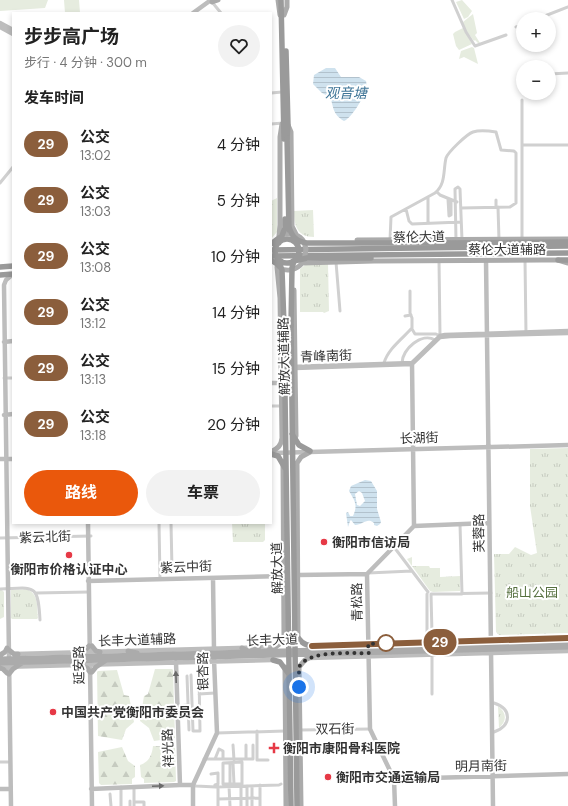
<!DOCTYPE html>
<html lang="zh">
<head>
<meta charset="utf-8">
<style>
	:root { --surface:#fff; --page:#f2f2f2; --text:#222; --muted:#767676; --accent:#ea580c }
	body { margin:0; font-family:"DM Sans","Noto Sans SC",sans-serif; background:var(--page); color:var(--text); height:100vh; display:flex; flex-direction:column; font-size:15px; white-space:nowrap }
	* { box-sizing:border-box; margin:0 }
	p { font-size:13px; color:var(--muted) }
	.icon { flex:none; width:22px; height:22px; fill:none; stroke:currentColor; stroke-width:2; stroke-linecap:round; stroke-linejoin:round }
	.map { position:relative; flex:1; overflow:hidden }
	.drawer { position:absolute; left:12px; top:12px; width:260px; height:512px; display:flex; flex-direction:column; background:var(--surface); border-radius:0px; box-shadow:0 2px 6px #0003 }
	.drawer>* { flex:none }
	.badge { padding:0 8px; border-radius:13px; font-size:14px; line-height:26px }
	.controls { position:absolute; left:516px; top:12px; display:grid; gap:8px }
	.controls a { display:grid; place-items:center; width:40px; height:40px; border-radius:50%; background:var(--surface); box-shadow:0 2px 6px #0003; font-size:20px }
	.you { position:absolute; width:20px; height:20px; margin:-10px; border:3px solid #fff; border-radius:50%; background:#1a73e8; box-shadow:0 0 0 6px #1a73e833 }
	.map>.badge { position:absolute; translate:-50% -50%; box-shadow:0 0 0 2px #fff }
	h2 { padding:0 12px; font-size:15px; line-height:36px }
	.round { display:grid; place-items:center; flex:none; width:42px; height:42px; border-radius:21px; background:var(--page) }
	.headline { display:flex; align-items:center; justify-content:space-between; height:68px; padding:0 12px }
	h1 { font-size:19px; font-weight:700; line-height:30px }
	.primary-button { display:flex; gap:8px; margin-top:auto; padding:8px 12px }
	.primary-button a { flex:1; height:46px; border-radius:24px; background:var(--accent); color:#fff; font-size:16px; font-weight:700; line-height:46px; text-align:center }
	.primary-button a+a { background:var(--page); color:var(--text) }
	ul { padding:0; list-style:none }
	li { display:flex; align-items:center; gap:12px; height:56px; padding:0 12px }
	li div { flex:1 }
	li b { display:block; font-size:15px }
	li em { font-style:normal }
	li .badge { min-width:44px; font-weight:700; text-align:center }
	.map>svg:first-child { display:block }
	.grass { fill:url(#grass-tufts) }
	.forest { fill:url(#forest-firs) }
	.garden { fill:#e6ecdf }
	.water { fill:url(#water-rules); fill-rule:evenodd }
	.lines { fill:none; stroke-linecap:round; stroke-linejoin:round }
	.street { stroke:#d0d0d0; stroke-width:3 }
	.secondary { stroke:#bdbdbd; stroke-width:4.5 }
	.primary { stroke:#ababab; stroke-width:5 }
	.highway { stroke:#9a9a9a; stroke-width:5.5 }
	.primary-bridge { stroke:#ababab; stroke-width:5 }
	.highway-bridge { stroke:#9a9a9a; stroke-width:5.5 }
	.oneway { fill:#6a6a6a }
	.line-casing { stroke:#fff; stroke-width:9 }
	.line { stroke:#8b5e3c; stroke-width:6 }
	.walk { stroke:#333; stroke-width:4; stroke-dasharray:0 7.2 }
	.poi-dot { fill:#e63946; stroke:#fff; stroke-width:1.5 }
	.stop-dot { fill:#fff; stroke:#8b5e3c; stroke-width:2 }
	.labels { text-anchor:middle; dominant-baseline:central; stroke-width:4; stroke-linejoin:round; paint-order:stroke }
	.street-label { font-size:13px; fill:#333; stroke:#fff }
	.poi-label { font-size:13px; font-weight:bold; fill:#333; stroke:#fff; text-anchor:start }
	.park-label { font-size:13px; fill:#56703f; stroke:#fff }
	.water-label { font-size:14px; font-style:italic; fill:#3f7597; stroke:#fff }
</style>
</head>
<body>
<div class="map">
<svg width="568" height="806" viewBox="0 0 568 806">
	<defs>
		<pattern id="grass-tufts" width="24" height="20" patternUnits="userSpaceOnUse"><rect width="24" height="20" fill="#e6ecdf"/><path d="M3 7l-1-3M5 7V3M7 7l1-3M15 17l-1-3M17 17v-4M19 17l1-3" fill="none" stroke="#c6cbc0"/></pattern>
		<pattern id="forest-firs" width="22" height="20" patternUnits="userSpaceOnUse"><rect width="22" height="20" fill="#e6ecdf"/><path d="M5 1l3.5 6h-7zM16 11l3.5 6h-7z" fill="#c6cbc0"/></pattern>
		<pattern id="water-rules" width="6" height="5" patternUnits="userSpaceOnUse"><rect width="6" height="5" fill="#cfe2ee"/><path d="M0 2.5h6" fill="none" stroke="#b2c2cd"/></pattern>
	</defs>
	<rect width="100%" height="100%" fill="#fff"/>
	<!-- grass -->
	<path class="grass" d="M277,198V232L271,239V201Z
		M313,210L314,237C297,237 294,225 294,211Z
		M328,264L329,311L324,313L323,312H300V269L305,265Z
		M568,448V633L499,635L496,632L494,554H509L515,547L531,555L537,553L530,506V449Z
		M232,523H265V540L263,542H233Z
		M412,557V566H429L430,568H440V577L460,576V591L433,592L430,591L407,559Z
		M26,589C39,593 37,607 38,618L37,619H12L11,618V590Z
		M0,590H2L4,592V617L0,619Z
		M498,706C507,713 507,721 499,728Z"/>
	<!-- forest -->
	<path class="forest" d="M155,669H172L173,670L175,738L154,741L149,728L140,721L144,696L148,694Z
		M117,670L124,695L129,696L134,722L126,729L122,740L98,736L97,672L98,671Z
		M153,746L175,747L176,781L174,782L144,783V779L141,777L140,765C149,762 152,755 153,746Z
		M122,747L128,761L135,766V777L132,779V784L101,785L99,783L98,752Z"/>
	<!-- garden -->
	<path class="garden" d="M0,0H48L45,8L0,11Z
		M64,0H79L80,13H65Z
		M462,0L472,11L468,17L464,19L456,2Z
		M473,14L477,33L475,35L480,43H478L475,40L474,41L465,29L463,22Z
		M463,28L472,44L459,50L456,46L453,34L455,32Z
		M472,47L474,48L478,64L464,57L459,59L461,51Z"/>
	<!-- water -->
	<path class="water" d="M326,68H335L341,77H359L366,81C369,91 354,114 346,120L344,121C332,114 334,107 330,97L322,93L313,84L314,75Z
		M365,480L371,481L377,491V509L381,522L380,524L377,526L374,525V523C367,517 363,525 355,525L351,520L350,521L348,527L346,513L348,512L350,516H353C358,505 355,501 349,491L351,486ZM359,491L362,493L365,501L360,506L357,505L355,494Z"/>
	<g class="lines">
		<!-- street -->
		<path class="street" d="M452,0L466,32L475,46L506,35
			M212,2L221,13
			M537,19L568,7
			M516,27L523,25
			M549,74L568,73
			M271,93L282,92
			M271,124L283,123
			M522,145H568
			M0,183L13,167
			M437,192L440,195L457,202
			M428,197V223
			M448,199L449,216L451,215V200
			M496,200V207
			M498,207L499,240
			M406,209L409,221L412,224L461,222
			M522,239V100
			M390,240L391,217L435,193C446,184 443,171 446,158C448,152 467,134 473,132C479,130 490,131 496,132L501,150L514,151L516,153V203L510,207L461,208
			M456,240L455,189L458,187L460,189L462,240
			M439,260L440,336
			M525,260L526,334
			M336,262L340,311
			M405,316L411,315
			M412,329L415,334H436L440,336
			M384,363C388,349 402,339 412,328V318L410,313V291
			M402,363C402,349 422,332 435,340
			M4,378H13
			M271,406H281
			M159,523L160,579
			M460,524L462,594
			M0,538L91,536
			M394,547L428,592
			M160,570L172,569L171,523
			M368,573L412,571
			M0,589C34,588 38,582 40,620
			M36,593L89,592
			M427,594V634H432L431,594L491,593
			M432,655V694
			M191,675L193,731H200L199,675
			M187,676L189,730
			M199,694L215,693
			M494,703C512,709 512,725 494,732
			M177,706L188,705
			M300,730L370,729
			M257,731V760H268
			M217,733L285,731
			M233,745L234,760
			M246,745V759
			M204,759H253V745
			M215,759L219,749L223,751V759
			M0,762H8
			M242,762V784H223V763Z
			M230,763V784
			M233,763L234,784
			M211,774L218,773V784L215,785
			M193,785L196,786L216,787L279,785L281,784
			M260,785V806
			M218,786V806
			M229,786L230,806
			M241,786V806
			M247,786V806
			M252,786V806
			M121,787V806
			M134,787V806
			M110,794L111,806
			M218,799L260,798
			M130,801V806
			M134,802H144V806"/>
		<!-- secondary -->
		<path class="secondary" d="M193,13L211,0
			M0,23L13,30
			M0,27L13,34
			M486,260L493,806
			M568,331L445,335L440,336L412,363L291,367L295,368L412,364L440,337L450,336L568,333
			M4,342L13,341
			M271,383H281
			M4,415L13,414
			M273,453L568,445
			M0,459H13
			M88,523L92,806
			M414,526L488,523
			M298,575L367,574
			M213,578L214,650
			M88,581L283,576
			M312,646L568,638
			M15,654L274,647
			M309,658L568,651
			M0,667L273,660
			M394,779L568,774
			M180,785H193
			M0,789H8
			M91,789L180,785L176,662
			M11,806L4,285L6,280L13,274
			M193,806V785L217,733L214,659
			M395,806L394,779L370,729L367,574L414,526L412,363"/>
		<!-- primary -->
		<path class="primary" d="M278,0L280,15
			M212,2L218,0
			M284,15L287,7V0
			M288,125L291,132L292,226L297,236
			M280,235C289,232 300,234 304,242
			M279,236L280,225V137L282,124
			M357,240L568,239
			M302,263L374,261L541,260H558L568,263
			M279,268C288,272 297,270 303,262
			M294,440L296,436L294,290
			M271,452C278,448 281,446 282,438L280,298L277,267
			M298,639L297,463L301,457L310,452
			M92,646L96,651L100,652
			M242,648L250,652L259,647
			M9,650L14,654H18
			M269,650C275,647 281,645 284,637L283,464
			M128,651L137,653
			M0,655L5,652L7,648
			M76,656L83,652L89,646
			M0,659L568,643
			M0,663L568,647
			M79,665L87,668L90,672
			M285,667L286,806
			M0,668L3,669L7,673
			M92,672L96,667L105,661
			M9,674L13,669L22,663
			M301,806L299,667L305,660L313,656"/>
		<!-- highway -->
		<path class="highway" d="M281,0L284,139
			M286,51L288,125L287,138
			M447,243L568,242
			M271,250L568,246
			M271,256L568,253
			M558,260H568
			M0,267L13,266
			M0,275L13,274
			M284,325L291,806
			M291,325L297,806
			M292,434L299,445L310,451
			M271,454L278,456L285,468
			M294,632C299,639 302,645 312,646
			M273,660L280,662L288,673"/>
		<!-- primary-bridge -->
		<path class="primary-bridge" d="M304,242L306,249L304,261"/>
		<!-- highway-bridge -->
		<path class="highway-bridge" d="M287,138L289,230
			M289,227C292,237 297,242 307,243H447
			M275 251a12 12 0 1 1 24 0a12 12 0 1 1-24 0Z
			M279,243L285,228V219
			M271,244L279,238
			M271,260L277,264L280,267
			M278,260L282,270L284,325
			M291,325L292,268L294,261L307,258H371"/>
	</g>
	<!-- one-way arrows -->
	<defs><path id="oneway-solid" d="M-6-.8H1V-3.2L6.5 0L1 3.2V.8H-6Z"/></defs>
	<g class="oneway">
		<use href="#oneway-solid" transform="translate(176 677) rotate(-92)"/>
		<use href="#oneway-solid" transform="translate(158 786) rotate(-2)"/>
	</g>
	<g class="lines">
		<defs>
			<path id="line" d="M312,646L568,638"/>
		</defs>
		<!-- line casing -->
		<use href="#line" class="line-casing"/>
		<!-- line -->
		<use href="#line" class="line"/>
		<!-- walk -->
		<path class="walk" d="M299,687V667C309,649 351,654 369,653L368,644L386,643"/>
	</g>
	<!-- markers -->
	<g class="poi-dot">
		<circle cx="324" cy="542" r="4"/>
		<circle cx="69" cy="555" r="4"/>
		<circle cx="53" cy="712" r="4"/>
		<path d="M272 742h4v4h4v4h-4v4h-4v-4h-4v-4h4z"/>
		<circle cx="328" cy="777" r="4"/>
	</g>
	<circle class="stop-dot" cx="386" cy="643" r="8"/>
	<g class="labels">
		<!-- street labels -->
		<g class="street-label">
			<text transform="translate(419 237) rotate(-1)">蔡伦大道</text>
			<text x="507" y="249">蔡伦大道辅路</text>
			<text transform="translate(284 356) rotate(-91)">解放大道辅路</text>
			<text transform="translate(326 356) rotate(-2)">青峰南街</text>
			<text transform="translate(419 438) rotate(-2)">长湖街</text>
			<text transform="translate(479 533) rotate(-91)">芙蓉路</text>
			<text transform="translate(45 537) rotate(-2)">紫云北街</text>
			<text transform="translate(186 567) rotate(-2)">紫云中街</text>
			<text transform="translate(277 568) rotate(-91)">解放大道</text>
			<text transform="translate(357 602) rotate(-91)">青松路</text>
			<text transform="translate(137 640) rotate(-2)">长丰大道辅路</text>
			<text transform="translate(272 640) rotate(-2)">长丰大道</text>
			<text transform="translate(79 665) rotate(-91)">延安路</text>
			<text transform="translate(203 671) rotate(-91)">银杏路</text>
			<text transform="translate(335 729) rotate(-1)">双石街</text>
			<text transform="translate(168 748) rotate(-92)">祥光路</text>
			<text transform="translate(481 766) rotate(-1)">明月南街</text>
		</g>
		<!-- poi labels -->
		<g class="poi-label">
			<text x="332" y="542">衡阳市信访局</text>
			<text x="69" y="569" text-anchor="middle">衡阳市价格认证中心</text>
			<text x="61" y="712">中国共产党衡阳市委员会</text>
			<text x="283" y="748">衡阳市康阳骨科医院</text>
			<text x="336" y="777">衡阳市交通运输局</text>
		</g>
		<!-- park labels -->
		<g class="park-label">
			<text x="532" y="592">船山公园</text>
		</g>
		<!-- water labels -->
		<g class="water-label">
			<text x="346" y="93">观音塘</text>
		</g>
	</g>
</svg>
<div class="controls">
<a>+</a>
<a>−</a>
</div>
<div class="you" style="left:299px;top:687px"></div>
<b class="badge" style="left:440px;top:642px;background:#8b5e3c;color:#fff">29</b>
<section class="drawer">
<div class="headline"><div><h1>步步高广场</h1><p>步行 · 4 分钟 · 300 m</p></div><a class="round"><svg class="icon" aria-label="heart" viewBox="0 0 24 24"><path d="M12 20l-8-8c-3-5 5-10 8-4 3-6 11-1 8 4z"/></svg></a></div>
<h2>发车时间</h2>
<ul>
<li><span class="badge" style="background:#8b5e3c;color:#fff">29</span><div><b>公交</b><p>13:02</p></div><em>4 分钟</em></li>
<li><span class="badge" style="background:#8b5e3c;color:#fff">29</span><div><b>公交</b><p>13:03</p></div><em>5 分钟</em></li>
<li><span class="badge" style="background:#8b5e3c;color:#fff">29</span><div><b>公交</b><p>13:08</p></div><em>10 分钟</em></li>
<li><span class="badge" style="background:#8b5e3c;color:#fff">29</span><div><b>公交</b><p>13:12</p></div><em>14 分钟</em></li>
<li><span class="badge" style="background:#8b5e3c;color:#fff">29</span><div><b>公交</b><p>13:13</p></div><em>15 分钟</em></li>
<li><span class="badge" style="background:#8b5e3c;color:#fff">29</span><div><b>公交</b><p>13:18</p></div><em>20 分钟</em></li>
</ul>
<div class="primary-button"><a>路线</a><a>车票</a></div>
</section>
</div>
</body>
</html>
